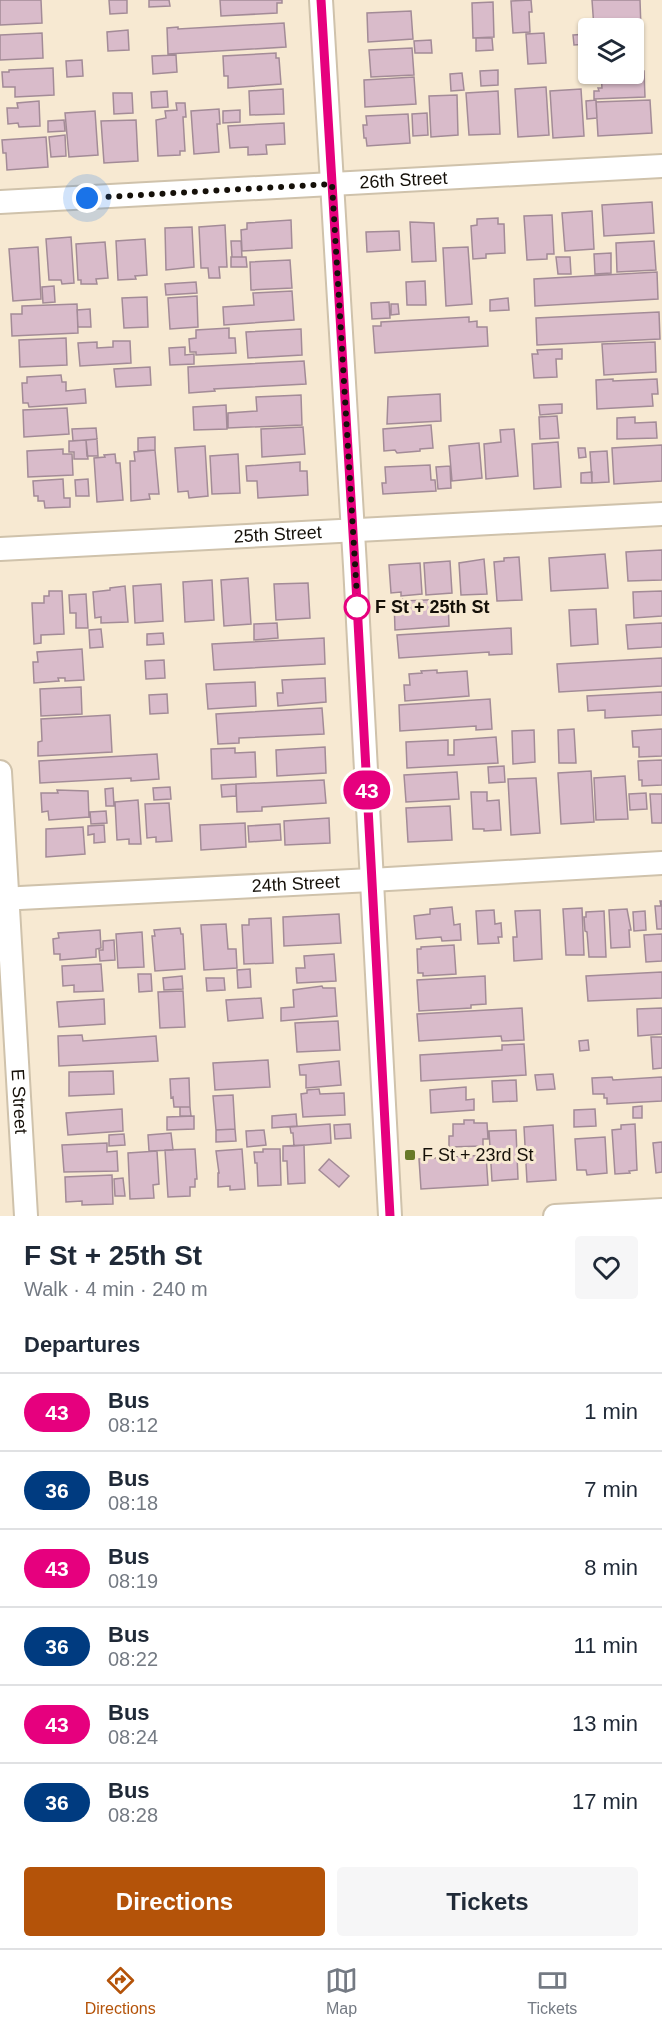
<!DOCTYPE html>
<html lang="en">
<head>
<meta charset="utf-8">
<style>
	:root { --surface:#fff; --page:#f6f6f7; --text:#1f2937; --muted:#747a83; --line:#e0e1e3; --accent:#b45309 }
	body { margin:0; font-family:Arial,sans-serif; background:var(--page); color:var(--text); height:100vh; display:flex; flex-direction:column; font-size:22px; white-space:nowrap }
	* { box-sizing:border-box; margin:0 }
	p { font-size:20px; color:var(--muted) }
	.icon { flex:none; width:33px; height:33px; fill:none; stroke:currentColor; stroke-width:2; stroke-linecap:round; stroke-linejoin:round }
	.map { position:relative; height:1216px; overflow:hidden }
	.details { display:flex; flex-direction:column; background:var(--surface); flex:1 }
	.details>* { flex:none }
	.badge { padding:0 12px; border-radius:20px; font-size:21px; line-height:39px }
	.fabs { position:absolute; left:578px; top:18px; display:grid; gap:12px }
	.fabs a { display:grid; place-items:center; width:66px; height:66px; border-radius:6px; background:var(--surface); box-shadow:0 2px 4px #0004; font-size:30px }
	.you { position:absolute; width:30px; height:30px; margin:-15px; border:4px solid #fff; border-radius:50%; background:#1a73e8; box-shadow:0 0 0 9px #1a73e833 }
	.map>.badge { position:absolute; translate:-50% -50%; box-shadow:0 0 0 3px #fff }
	h2 { padding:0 24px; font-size:22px; line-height:54px }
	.round { display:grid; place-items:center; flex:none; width:63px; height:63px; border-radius:6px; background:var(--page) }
	.overview { display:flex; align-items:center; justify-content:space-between; height:102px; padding:0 24px }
	h1 { font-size:28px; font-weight:800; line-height:45px }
	.primary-button { display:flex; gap:12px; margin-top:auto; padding:12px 24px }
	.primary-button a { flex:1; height:69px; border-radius:6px; background:var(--accent); color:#fff; font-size:24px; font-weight:800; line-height:69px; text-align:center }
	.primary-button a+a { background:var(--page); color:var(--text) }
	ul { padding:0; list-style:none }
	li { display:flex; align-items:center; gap:18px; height:78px; padding:0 24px; border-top:2px solid var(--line) }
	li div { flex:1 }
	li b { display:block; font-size:22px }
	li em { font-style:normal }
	li .badge { min-width:66px; font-weight:700; text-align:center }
	.menu { display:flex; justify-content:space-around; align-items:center; height:84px; border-top:2px solid var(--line); background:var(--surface); font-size:16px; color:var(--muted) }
	.menu a { display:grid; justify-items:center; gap:3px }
	.menu .current { color:var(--accent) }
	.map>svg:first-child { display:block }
	.building { fill:#d9bbca; stroke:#a38b97; stroke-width:1.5 }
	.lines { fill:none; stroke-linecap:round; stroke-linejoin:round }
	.street-casing { stroke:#cfc2ab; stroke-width:26 }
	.street { stroke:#fff; stroke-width:22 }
	.line-casing { stroke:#fff; stroke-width:14 }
	.line { stroke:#e6007e; stroke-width:9 }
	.walk { stroke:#151009; stroke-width:6; stroke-dasharray:0 10.8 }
	.stop-dot { fill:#fff; stroke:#e6007e; stroke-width:3 }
	.poi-dot { fill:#677928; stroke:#f7e9d2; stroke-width:2 }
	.labels { text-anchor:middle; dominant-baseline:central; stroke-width:6; stroke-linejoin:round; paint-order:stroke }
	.street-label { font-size:18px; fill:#151009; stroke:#f7e9d2 }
	.stop-label { font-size:18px; font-weight:bold; fill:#151009; stroke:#f7e9d2; text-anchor:start }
	.poi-label { font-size:18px; fill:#151009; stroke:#f7e9d2; text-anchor:start }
</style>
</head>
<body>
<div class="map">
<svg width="662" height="1216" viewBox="0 0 662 1216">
	<rect width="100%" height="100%" fill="#f7e9d2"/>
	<!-- building -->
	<path class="building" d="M0,0H41L42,23L0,25Z
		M109,0H127V13L110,14Z
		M149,0H169L170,6L149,7Z
		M220,0H282V3H277V13L221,16Z
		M531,0L532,12H529L530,32L513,33L511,1Z
		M592,0H640L641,29L594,28Z
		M493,2L494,37L473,38L472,3Z
		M411,11L413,39L368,42L367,13Z
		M284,23L286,47L168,54L167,28L178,27V29Z
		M641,29L642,61L633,62V30Z
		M128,30L129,50L108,51L107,32Z
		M42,33L43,58L0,60V35Z
		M544,33L546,63L528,64L526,34Z
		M588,34V44L574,45L573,35Z
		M476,38H492L493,50L476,51Z
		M431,40L432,53H415L414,41Z
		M412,48L414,75L371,77L369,50Z
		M584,50H588V66H585Z
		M276,53V58H279L281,84L228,88V76H224L223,56Z
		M176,55L177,72L153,74L152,56Z
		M82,60L83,76L67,77L66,61Z
		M53,68L54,95L15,97V87H3L2,72H9V70Z
		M498,70V85L481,86L480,71Z
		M633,71H644L645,97L594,99V91H599L598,88H602L601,74H633Z
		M462,73L464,90L451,91L450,74Z
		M414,77L416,104L365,107L364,80Z
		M546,87L549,135L518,137L515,89Z
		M283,89L284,114L250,115L249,91Z
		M581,89L584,136L553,138L550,91Z
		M167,91L168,107L152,108L151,92Z
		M498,91L500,134L469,135L466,93Z
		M113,93H132L133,113L114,114Z
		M457,95L458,135L431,137L429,96Z
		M596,100L597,118L587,119L586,101Z
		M650,100L652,133L598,136L596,102Z
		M39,101L40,126L19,127L18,123L8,124L7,108H18L17,103Z
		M176,103H185L186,117H183L185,151H180V155L158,156L156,120L166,118L165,111L177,110Z
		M219,109L220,124H217L219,152L194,154L191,111Z
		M240,110V122L223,123V111Z
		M95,111L98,155L69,157L65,113Z
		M427,113L428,135L413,136L412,114Z
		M408,114L410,143L367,146L366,138H364L363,125H367L366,116Z
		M64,120L65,131L48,132V121Z
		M136,120L138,161L104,163L101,121Z
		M284,123L285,144L266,145L267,154L248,155V147L230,148L228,126Z
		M65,135L66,156L51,157L49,137Z
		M46,137L48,167L7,170L6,153H3L2,140Z
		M652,202L654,233L604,236L602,205Z
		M592,211L594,249L565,251L562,213Z
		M552,215L554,254H547V259L527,260L524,216Z
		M498,218V224H504L505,253L486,254V258L473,259L471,226L477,225V219Z
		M291,220L292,248L242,251L241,230L247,229V223Z
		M410,222L434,223L436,261L412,262Z
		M225,225L227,267H219L220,278H209L208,268H201L199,227Z
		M192,227L194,267L166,270L165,228Z
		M399,231L400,250L367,252L366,232Z
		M71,237L74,283L62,284L61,280H49L46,239Z
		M145,239L147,275L135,276L136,279L118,280L116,241Z
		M231,241H241L242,257H232Z
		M654,241L656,270L617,272L616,243Z
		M105,242L108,278L96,279L97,284H81V280H78L76,244Z
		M38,247L41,299L13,301L9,249Z
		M468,247L472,304L446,306L443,248Z
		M611,253V273L595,274L594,254Z
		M231,257H246L247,267H231Z
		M556,257H570L571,274H558Z
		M290,260L292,288L251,290L250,262Z
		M657,272L658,299L535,306L534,279Z
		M425,281L426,305H407L406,282Z
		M196,282L197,293L166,295L165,284Z
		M54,286L55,302L43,303L42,287Z
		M292,291L294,320L224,325L223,307L254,305L253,293Z
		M197,296L198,327L170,329L168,298Z
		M147,297L148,327L124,328L122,298Z
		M508,298L509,310L490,311V300Z
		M389,302L390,318L372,319L371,303Z
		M77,304L78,333L12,336L11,314H22V306Z
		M391,304H398L399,314L391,315Z
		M90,309L91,327H78L77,310Z
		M659,312L660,339L537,345L536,318Z
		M469,317V322L477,321V327H487L488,346L375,353L373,326H381V322Z
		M229,328V338H235L236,353L196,355V352H190L189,339L196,338V330Z
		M301,329L302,355L248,358L246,332Z
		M66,338L67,365L20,367L19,340Z
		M113,341H130L131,363L80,366L78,343L97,342V348L113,347Z
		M655,342L656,372L604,375L602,344Z
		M185,347V355L194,354V364L170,365L169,348Z
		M562,349V359H556L557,377L534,378L532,354H538L537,350Z
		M304,361L306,384L214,389L215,391L189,393L188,367Z
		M150,367L151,385L116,387L114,369Z
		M61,375L62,382H66V391L85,389L86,403L29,407L28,403H23L22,383H27V377Z
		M613,379V381L657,379L658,394H652L653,406L597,409L596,380Z
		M440,394L441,421L387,424L388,397Z
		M301,395L302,425L228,428V413L257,411L256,397Z
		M562,404V413L540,415L539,405Z
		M226,405L227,429L194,430L193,407Z
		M67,408L69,434L24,437L23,410Z
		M557,416L559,438L540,439L539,417Z
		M635,417V423L656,422L657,438L617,439V418Z
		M431,425L433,448L420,449V451L397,453L395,450L384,451L383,429Z
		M303,427L305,454L262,457L261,429Z
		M96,428L97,439L73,441L72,429Z
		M514,429L518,476L486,479L484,444L501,442L500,430Z
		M155,437V450L138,451V438Z
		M97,439L98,456H87L86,440Z
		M86,440L88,459H74V452H69V441Z
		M558,442L561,487L534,489L532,444Z
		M479,443L482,478L452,481L449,446Z
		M662,445V481L614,484L612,448Z
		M205,446L208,496L189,498L188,491L178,492L175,448Z
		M578,448H585L586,457L579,458Z
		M63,449V454H72L73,475L28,477L27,451Z
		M155,450L159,494H149L150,499L131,501L130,461H135L134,452Z
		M607,451L609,482L592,483L590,452Z
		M115,454L116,463H120L123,500L97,502L94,458L105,457L104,455Z
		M238,454L240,493L212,494L210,456Z
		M300,462V471H307L308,495L258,498L257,481H247L246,466Z
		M430,465L431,480H435L436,491L383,494L382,483H386L385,467Z
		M450,466L451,488L438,489L436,467Z
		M592,472V483H581V473Z
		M63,479L64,498H70V507L45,508L44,501H38V496H34L33,481Z
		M88,479L89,496H76L75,480Z
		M662,550V580L628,581L626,552Z
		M605,554L608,588L551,591L549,558Z
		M519,557L522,600L497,601L494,562L504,561V558Z
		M484,559L487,594L461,595L459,563Z
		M450,561L452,593L426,595L424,563Z
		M420,563L422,594L401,596V592L391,593L389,565Z
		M248,578L251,624L224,626L221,580Z
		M212,580L214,620L185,622L183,582Z
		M308,583L310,618L276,620L274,584Z
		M161,584L163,621L135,623L133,586Z
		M125,586L128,622L101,623V617L95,618L93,592L110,590V588Z
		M49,591H62L64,634L41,635V643L34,644L32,603H44V596H49Z
		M662,591V616L634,618L633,592Z
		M86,594L88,628H76V613H70L69,595Z
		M403,599V601L448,599L449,626L395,630L394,600Z
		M596,609L598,644L571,646L569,610Z
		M277,623L278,638L254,640V624Z
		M662,623V647L628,649L626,625Z
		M511,628L512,654L489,655V652L399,658L397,635Z
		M101,629L103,647L90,648L89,630Z
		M163,633L164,644L147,645V634Z
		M324,638L325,664L214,670L212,644Z
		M82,649L84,680L65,681V678H58L59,681L34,683L33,662H38L37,652Z
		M662,658V686L559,692L557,664Z
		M164,660L165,678L146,679L145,661Z
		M437,670V673L467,671L469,696L405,701L404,685H410L409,674L422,673L421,671Z
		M325,678L326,702L278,706L277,693H283L282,680Z
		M255,682L256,706L208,709L206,684Z
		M81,687L82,714L41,716L40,689Z
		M662,692V715L605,718V710L588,711L587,696Z
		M167,694L168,713L150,714L149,695Z
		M490,699L492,729L476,730V726L400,731L399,705Z
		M322,708L324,734L239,738V743L218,744L216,714Z
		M110,715L112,752L38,756V742L42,741L41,719Z
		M574,729L576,763H559L558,730Z
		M662,729V756L639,757V747H633L632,731Z
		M534,730L535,762L513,764L512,731Z
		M496,737L498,763L407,768L406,742L448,740V755H454V740Z
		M325,747L326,773L277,776L276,750Z
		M235,748V753L255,752L256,777L212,779L211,749Z
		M157,754L159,779L131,781V778L40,783L39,761Z
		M662,760V785L642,786V780H639L638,761Z
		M504,766L505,782L489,783L488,767Z
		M591,771L594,822L561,824L558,773Z
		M457,772L459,799L406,802L404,775Z
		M625,776L628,819L596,820L594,778Z
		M535,778H536L540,833L511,835L508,779Z
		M324,780L326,803L262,807V811L237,812L236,784Z
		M236,784V796L222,797L221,785Z
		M170,787L171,799L154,800L153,788Z
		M113,788L114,806H106L105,789Z
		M57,790L88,791L89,817L49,820L48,811L42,812L41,793H58Z
		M471,792H487V801L499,800L501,830L484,831V829H473Z
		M646,793L647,809L630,810L629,794Z
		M650,794H662V823H652Z
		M138,800L141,844H129V839L117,840L115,802Z
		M169,803L172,841L156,842V837L147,838L145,804Z
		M450,806L452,840L408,842L406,808Z
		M106,811L107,823L91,824L90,812Z
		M329,818L330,843L285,845L284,821Z
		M245,823L246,847L201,850L200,825Z
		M280,824L281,840L249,842L248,826Z
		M104,825L105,842L94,843V834L88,835V826Z
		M83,827L85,854L46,857V829Z
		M660,901H662V929H657L655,906H661Z
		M452,907L454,925L460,924L461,940L442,941L441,937L416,939L414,916L430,914V909Z
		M582,908L584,955H566L563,909Z
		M627,909L631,930H629L630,947L611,948L609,910Z
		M494,910L495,924L501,923L502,937H498L499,943L478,944L476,911Z
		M540,910L542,959L514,961L513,937H517L515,911Z
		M604,911L606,957H589L587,932L585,931L584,917H586V912Z
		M645,911L646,930L634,931L633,912Z
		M339,914L341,943L284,946L283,917Z
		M271,918L273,963L244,964L242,925H249V919Z
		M226,924L228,949H236L237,968L204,970L201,925Z
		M180,928L181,934H183L185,969L155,971L152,936H155L154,930Z
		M100,930L101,948L96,949V957L60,960V954H54L53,939L59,938L58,933Z
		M142,932L144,967L118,968L116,934Z
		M662,934V961L646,962L644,935Z
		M114,940L115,960L100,961L99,950H103V941Z
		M454,945L456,974L423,976V973H418L417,949H421V947Z
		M334,954L336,981L297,983L296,968H305L304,956Z
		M101,964L103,991L74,992V985L63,986L62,966Z
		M250,969L251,987L238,988L237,970Z
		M662,972V998L588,1001L586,976Z
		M138,974H151L152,991L139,992Z
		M182,976L183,989L164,990L163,978Z
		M485,976L486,1004L471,1005V1008L419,1011L417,980Z
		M206,978H224L225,990L207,991Z
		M322,986L323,988H335L337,1016L281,1021V1008L294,1007L293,990Z
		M183,991L185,1027L160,1028L158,992Z
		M261,998L263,1018L228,1021L226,1000Z
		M104,999L105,1024L59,1027L57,1002Z
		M522,1008L524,1040L502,1041L501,1036L419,1041L417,1014Z
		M662,1008V1034L638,1036L637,1009Z
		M338,1021L340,1050L297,1052L295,1023Z
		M82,1035L83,1041L156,1036L158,1061L59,1066L58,1036Z
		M651,1037H662V1068L653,1069Z
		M588,1040L589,1050L580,1051L579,1041Z
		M524,1044L526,1075L421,1081L420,1055L502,1050V1045Z
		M268,1060L270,1087L215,1090L213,1063Z
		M339,1061L341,1085L306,1088V1075H300L299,1065Z
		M113,1071L114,1094L69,1096V1072Z
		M553,1074L555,1089L537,1090L535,1075Z
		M612,1077L613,1080L662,1077V1101L607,1104V1098H604V1094H593L592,1078Z
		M189,1078L190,1107H174L173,1097L171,1098L170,1079Z
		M516,1080L517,1101L493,1102L492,1081Z
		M466,1087V1100L474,1099V1110L431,1113L430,1090Z
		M319,1089L320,1094L344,1093L345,1115L303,1117L301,1094L307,1093V1090Z
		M233,1095L235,1129L216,1130L213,1096Z
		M642,1106V1118H633V1107Z
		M180,1107H190L191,1116H180Z
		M122,1109L123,1131L68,1135L66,1113Z
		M595,1109L596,1126L574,1127V1110Z
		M296,1114L297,1126L272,1128V1116Z
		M194,1116V1129L167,1130V1117Z
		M464,1120H474V1123H487L488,1139H483V1146L449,1147V1136H453V1124H464Z
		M330,1124L331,1143L294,1146L293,1133H291L290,1127Z
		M350,1124L351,1138L335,1139L334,1125Z
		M635,1124L637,1170L629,1171L630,1173L615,1174L612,1130L621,1129V1125Z
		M553,1125L556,1180L527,1182L524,1127Z
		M235,1129L236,1141L216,1142V1130Z
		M264,1130L266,1145L247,1147L246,1131Z
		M516,1130L518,1179L492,1181L489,1131Z
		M171,1133L173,1150L149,1151L148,1135Z
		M124,1134L125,1145L109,1146V1135Z
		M605,1137L607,1173L587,1175L586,1170H577L575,1139Z
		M662,1142V1172L656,1173L653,1143Z
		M107,1143V1152L117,1151L118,1171L64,1172L62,1145Z
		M304,1145L305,1183L288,1184L287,1161H283V1146Z
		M195,1149L197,1179H195V1187H190V1196L168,1197L165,1150Z
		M242,1149L245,1189L230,1190V1186L218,1187V1173H219L216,1151Z
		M263,1149H280L281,1185L258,1186L257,1163H255L254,1152H263Z
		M157,1151L159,1184L153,1185L154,1198L130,1199L128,1153Z
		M486,1155L488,1185L421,1189L419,1159Z
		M329,1159L349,1176L339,1187L319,1170Z
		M112,1175L113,1204L82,1205V1201L66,1202L65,1177Z
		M123,1178L125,1196H115L114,1179Z"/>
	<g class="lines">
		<defs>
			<g id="street">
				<path d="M321,0L355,566L390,1216"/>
				<path id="s1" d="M0,202L662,166"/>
				<path id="s2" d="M0,549L662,514"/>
				<path id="s3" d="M0,772L26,1216"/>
				<path id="s4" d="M0,899L371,880L662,863"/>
				<path d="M555,1216L662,1210"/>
			</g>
		</defs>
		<!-- street casing -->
		<use href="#street" class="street-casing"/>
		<!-- street -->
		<use href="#street" class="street"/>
	</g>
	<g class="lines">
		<defs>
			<path id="line" d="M321,0L355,566L390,1216"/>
		</defs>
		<!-- line casing -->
		<use href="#line" class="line-casing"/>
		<!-- line -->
		<use href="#line" class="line"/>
		<!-- walk -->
		<path class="walk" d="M87,198L332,184L358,613L357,607"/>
	</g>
	<!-- markers -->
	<circle class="stop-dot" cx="357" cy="607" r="12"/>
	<rect class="poi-dot" x="404" y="1149" width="12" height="12" rx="3"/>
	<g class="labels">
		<!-- street labels -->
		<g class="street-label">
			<text stroke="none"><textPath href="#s1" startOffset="404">26th Street</textPath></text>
			<text stroke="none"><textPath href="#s2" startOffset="278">25th Street</textPath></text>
			<text stroke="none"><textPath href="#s4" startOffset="296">24th Street</textPath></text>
			<text stroke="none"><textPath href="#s3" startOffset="330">E Street</textPath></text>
		</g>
		<!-- stop labels -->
		<g class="stop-label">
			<text x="375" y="607">F St + 25th St</text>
		</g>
		<!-- poi labels -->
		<g class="poi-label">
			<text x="422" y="1155">F St + 23rd St</text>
		</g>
	</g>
</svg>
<div class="fabs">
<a><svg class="icon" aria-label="layers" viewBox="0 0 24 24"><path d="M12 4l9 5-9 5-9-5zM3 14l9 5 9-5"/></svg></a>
</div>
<div class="you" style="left:87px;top:198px"></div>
<b class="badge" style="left:367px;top:790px;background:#e6007e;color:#fff">43</b>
</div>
<section class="details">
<div class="overview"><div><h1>F St + 25th St</h1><p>Walk · 4 min · 240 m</p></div><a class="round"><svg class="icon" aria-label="heart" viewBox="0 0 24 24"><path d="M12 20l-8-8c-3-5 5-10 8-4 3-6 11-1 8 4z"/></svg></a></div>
<h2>Departures</h2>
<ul>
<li><span class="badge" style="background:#e6007e;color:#fff">43</span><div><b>Bus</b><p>08:12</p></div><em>1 min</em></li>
<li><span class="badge" style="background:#003b80;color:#fff">36</span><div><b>Bus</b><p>08:18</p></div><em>7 min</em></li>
<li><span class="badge" style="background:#e6007e;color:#fff">43</span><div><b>Bus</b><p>08:19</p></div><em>8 min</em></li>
<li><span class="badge" style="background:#003b80;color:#fff">36</span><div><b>Bus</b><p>08:22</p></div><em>11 min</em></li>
<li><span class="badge" style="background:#e6007e;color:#fff">43</span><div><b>Bus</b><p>08:24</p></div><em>13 min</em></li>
<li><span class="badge" style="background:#003b80;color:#fff">36</span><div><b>Bus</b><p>08:28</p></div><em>17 min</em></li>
</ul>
<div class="primary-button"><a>Directions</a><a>Tickets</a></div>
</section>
<nav class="menu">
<a class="current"><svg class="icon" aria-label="directions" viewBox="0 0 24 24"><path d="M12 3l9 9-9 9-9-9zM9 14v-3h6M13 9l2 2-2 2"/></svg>Directions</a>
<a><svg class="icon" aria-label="map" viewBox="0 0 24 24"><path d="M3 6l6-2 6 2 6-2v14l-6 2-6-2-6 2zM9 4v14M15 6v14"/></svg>Map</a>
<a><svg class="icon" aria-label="tickets" viewBox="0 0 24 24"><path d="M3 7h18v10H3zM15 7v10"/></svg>Tickets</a>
</nav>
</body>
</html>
